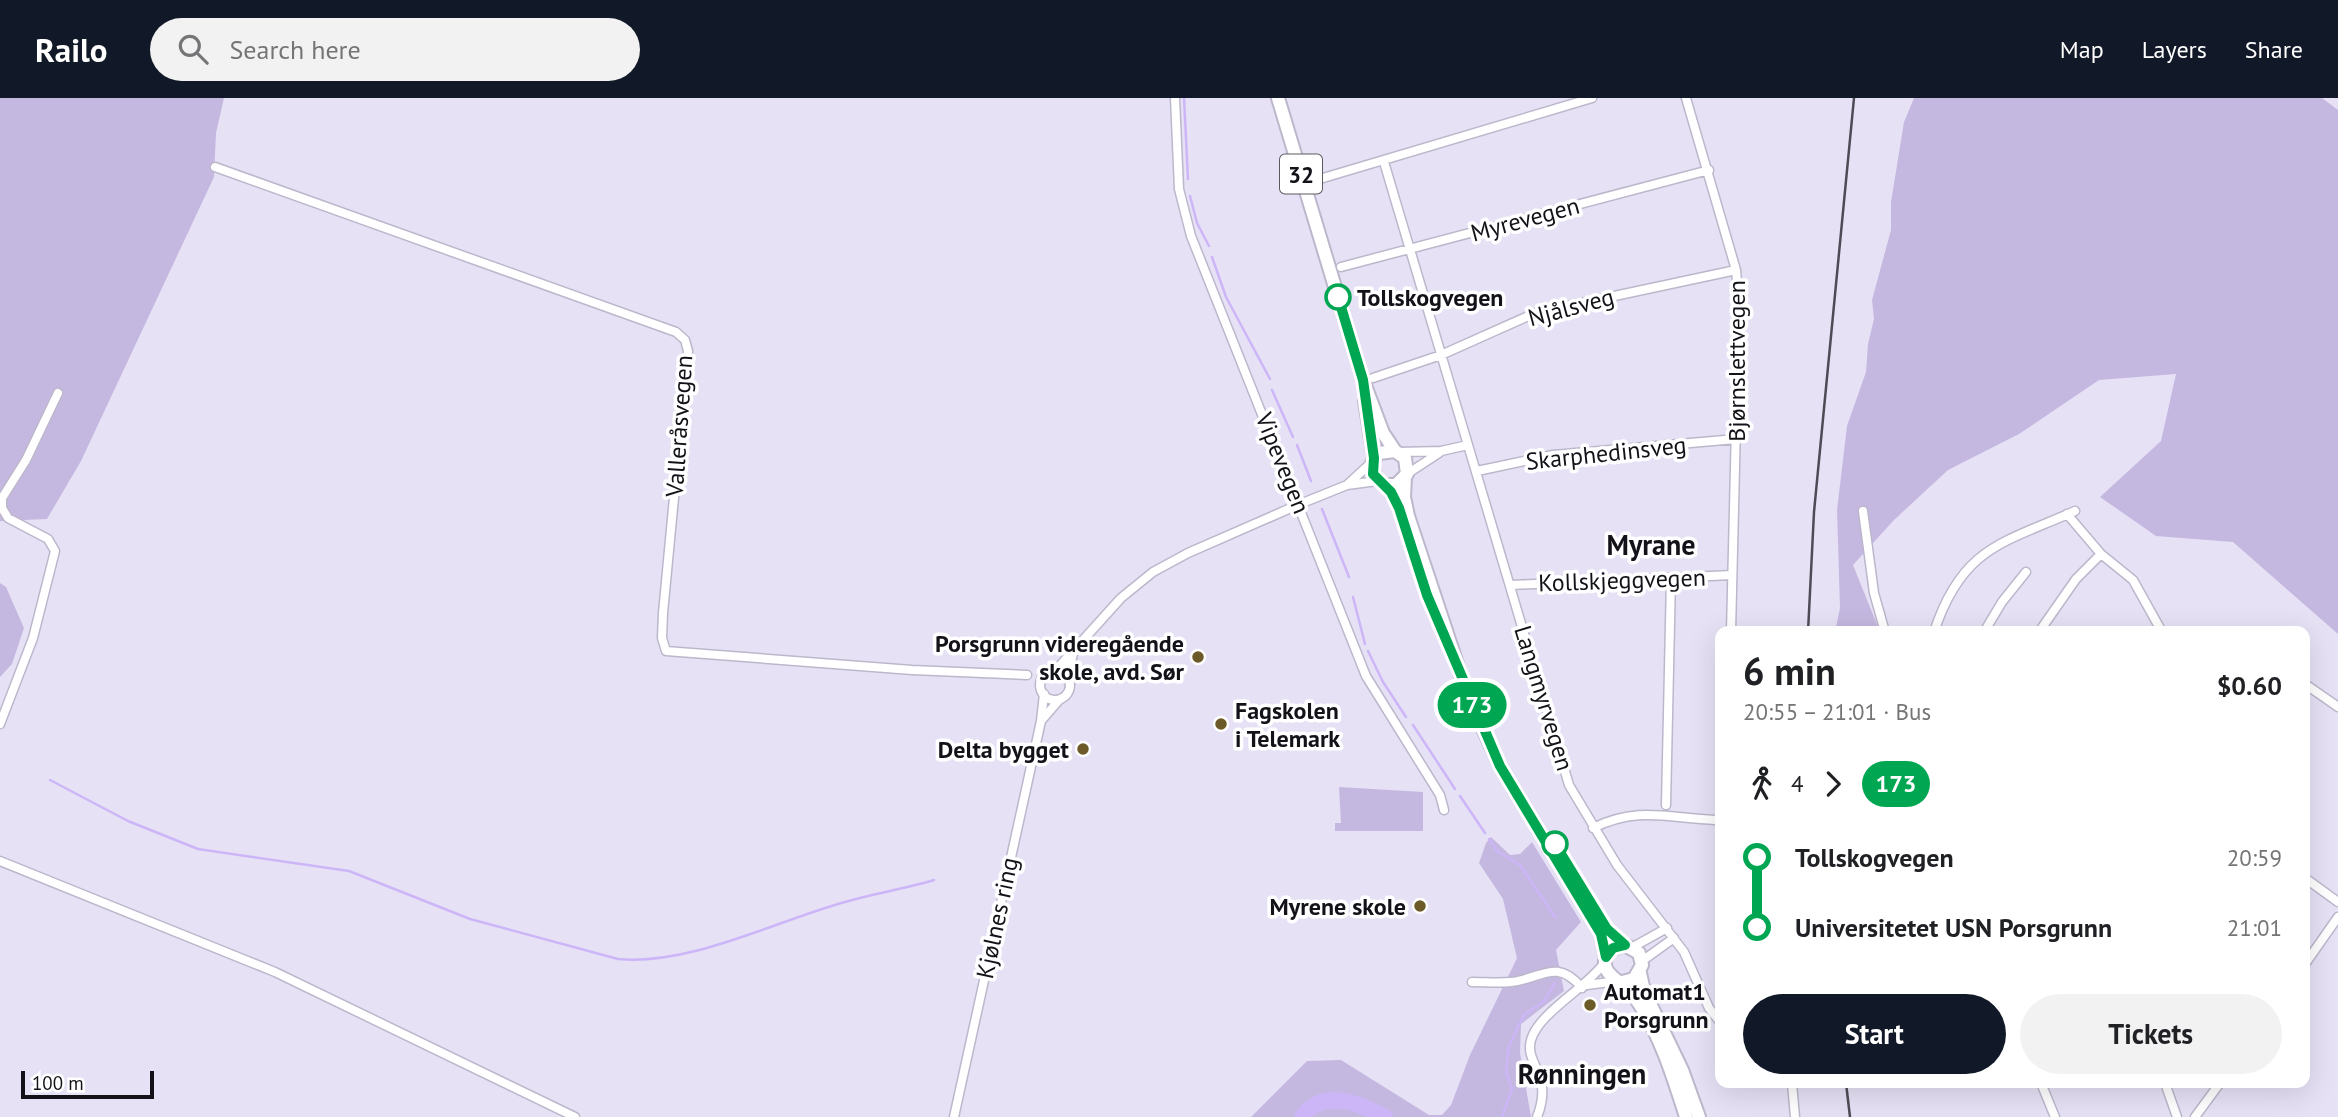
<!DOCTYPE html>
<html lang="en">
<head>
<meta charset="utf-8">
<style>
	:root { --surface:#fff; --page:#f2f2f2; --text:#202124; --muted:#757577; --accent:#111827 }
	body { margin:0; font-family:"PT Sans",sans-serif; background:var(--page); color:var(--text); height:100vh; display:flex; flex-direction:column; font-size:26px; white-space:nowrap }
	* { box-sizing:border-box; margin:0 }
	p { font-size:23px; color:var(--muted) }
	.icon { flex:none; width:38px; height:38px; fill:none; stroke:currentColor; stroke-width:2; stroke-linecap:round; stroke-linejoin:round }
	.map { position:relative; flex:1; overflow:hidden }
	.side { position:absolute; left:1715px; top:528px; width:595px; height:462px; display:flex; flex-direction:column; background:var(--surface); border-radius:14px; box-shadow:0 7px 28px #0002 }
	.side>* { flex:none }
	.badge { padding:0 14px; border-radius:23px; font-size:24px; line-height:46px }
	.scale { position:absolute; left:21px; bottom:18px; width:133px; box-sizing:border-box; padding-left:7px; border:4px solid #141219; border-top:0; font-size:19px; line-height:24px; white-space:nowrap; color:#141219; -webkit-text-stroke:5px #fff; paint-order:stroke }
	.map>.badge { position:absolute; translate:-50% -50%; box-shadow:0 0 0 4px #fff }
	.legs { display:flex; align-items:center; gap:10px; height:77px; padding:0 28px; font-size:23px }
	.legs p { margin-inline-start:auto }
	.overview { display:flex; align-items:center; justify-content:space-between; height:119px; padding:0 28px }
	h1 { font-size:38px; font-weight:700; line-height:52px }
	.primary-button { display:flex; gap:14px; margin-top:auto; padding:14px 28px }
	.primary-button a { flex:1; height:80px; border-radius:42px; background:var(--accent); color:#fff; font-size:28px; font-weight:700; line-height:80px; text-align:center }
	.primary-button a+a { background:var(--page); color:var(--text) }
	ul { padding:0 28px; list-style:none }
	li { display:flex; align-items:center; gap:24px; height:70px; font-size:26px }
	li i { display:grid; place-items:center; width:10px; height:100%; margin:0 9px; background:currentColor }
	li i::after { content:''; width:18px; height:18px; margin:-9px; border:5px solid; border-radius:50%; background:var(--surface) }
	li p { margin-inline-start:auto }
	li:first-child i { background:linear-gradient(#0000 50%,currentColor 0) }
	li:last-child i { background:linear-gradient(currentColor 50%,#0000 0) }
	header { display:flex; align-items:center; gap:42px; box-sizing:border-box; height:98px; padding:0 35px; background:var(--accent); color:#fff }
	header strong { font-size:33px }
	nav { display:flex; gap:38px; margin-inline-start:auto; font-size:24px }
	.search { width:490px; height:63px; background:var(--page); display:flex; align-items:center; gap:18px; box-sizing:border-box; padding:0 24px; border-radius:38px; color:var(--muted); font-size:26px }
	.map>svg:first-child { display:block }
	.green { fill:#c5b8e0 }
	.lines { fill:none; stroke-linecap:round; stroke-linejoin:round }
	.stream { stroke:#ccb6f7; stroke-width:2.5 }
	.river { stroke:#ccb6f7; stroke-width:16 }
	.minor-casing { stroke:#bdb7cc; stroke-width:11 }
	.primary-casing { stroke:#bdb7cc; stroke-width:16 }
	.minor { stroke:#fff; stroke-width:8 }
	.primary { stroke:#fff; stroke-width:12 }
	.rail { stroke:#4e4b56; stroke-width:2.5 }
	.line-1-casing { stroke:#fff; stroke-width:16 }
	.line-1 { stroke:#00a651; stroke-width:10 }
	.stop-1-dot { fill:#fff; stroke:#00a651; stroke-width:3.5 }
	.poi-dot { fill:#6c5a28; stroke:#fff; stroke-width:2.5 }
	.labels { text-anchor:middle; dominant-baseline:central; stroke-width:7; stroke-linejoin:round; paint-order:stroke }
	.shield { fill:#fff; stroke:#5a595e; stroke-width:2 }
	.shield-label { font-size:23px; font-weight:bold; fill:#141219 }
	.street-label { font-size:24px; fill:#141219; stroke:#fff }
	.stop-label { font-size:24px; font-weight:bold; fill:#141219; stroke:#fff; text-anchor:start }
	.poi-label { font-size:24px; font-weight:bold; fill:#141219; stroke:#fff; text-anchor:end }
	.quarter-label { font-size:28px; font-weight:bold; fill:#141219; stroke:#fff }
</style>
</head>
<body>
<header>
<strong>Railo</strong>
<div class="search"><svg class="icon" aria-label="search" viewBox="0 0 24 24"><circle cx="10" cy="10" r="6"/><path d="M15 15l6 6"/></svg>Search here</div>
<nav><a>Map</a><a>Layers</a><a>Share</a></nav>
</header>
<div class="map">
<svg width="2338" height="1019" viewBox="0 0 2338 1019">
	<rect width="100%" height="100%" fill="#e7e1f6"/>
	<!-- green -->
	<path class="green" d="M0,0H224L216,35L214,79L81,363L47,421L0,423Z
		M1914,0H2322L2338,12V536L2233,444L2156,438L2100,399L2161,343L2176,276L2099,282L2019,336L1948,372L1894,422L1853,467L1880,534H1835L1840,510L1837,412L1847,328L1866,274L1868,246L1874,221L1872,202L1891,132V104L1904,24Z
		M0,485L6,489L24,530L12,566L0,579Z
		M1339,689L1423,694V733H1335V725H1341Z
		M1491,739L1510,757L1520,756L1532,744L1581,824L1556,852L1564,893L1521,926L1520,955L1531,1019H1251L1307,963L1341,962L1429,1017H1442L1451,1007L1470,957L1517,860L1503,801L1479,765L1486,745Z"/>
	<g class="lines">
		<!-- stream -->
		<path class="stream" d="M1184,0L1188,81
			M1190,98L1197,125L1209,148
			M1212,159L1226,199L1270,281
			M1272,292L1293,339
			M1297,347L1311,383
			M1322,411L1349,479
			M1353,499L1365,546
			M1368,553L1383,584L1406,619
			M1413,627L1455,691
			M50,682L128,723L198,751L349,773L470,821L618,861C689,868 776,823 845,804C875,795 905,791 934,782
			M1460,698L1485,735
			M1489,741L1497,753L1520,767L1555,819
			M1502,1019L1512,991L1506,974L1509,948L1524,917L1544,903L1555,885"/>
		<!-- river -->
		<path class="river" d="M1302,1019C1322,991 1358,1004 1385,1019"/>
		<defs>
			<path id="minor" d="M1175,0L1179,91L1191,138L1366,578L1440,697L1444,712
				M1686,0L1736,172L1739,204L1731,534
				M1384,64L1468,347
				M215,69L676,234L685,242L688,253L663,515L662,540L666,553L912,572L1027,577
				M1313,83L1592,0
				M1341,169L1709,72
				M1373,280L1441,257L1535,215L1736,172
				M1399,354L1441,353L1468,347L1569,687L1617,767L1684,854L1709,910L1720,924
				M1477,373L1553,357L1736,341
				M1407,376L1439,355
				M1347,387L1372,364
				M1863,413L1874,495L1885,534
				M2067,416L2101,456L2133,482L2162,534
				M1511,487L1732,477
				M1934,534C1962,449 2003,445 2075,413
				M1984,534L2002,504L2026,474
				M2039,534L2076,481L2101,456
				M2219,534H2230
				M1056,572L1121,500L1153,474L1188,455L1300,406L1347,387L1377,383
				M1040 587a15 15 0 1 1 30 0a15 15 0 1 1-30 0Z
				M1067,579L1073,556
				M2305,586L2338,609
				M1041,623L1060,601
				M0,626L33,540L55,453L48,441L8,420L2,410V400L26,362L58,295
				M1666,707L1671,480
				M1593,730C1638,708 1667,720 1715,722L1720,720
				M0,763L275,874L575,1019
				M2305,780L2338,804
				M1633,849L1667,830
				M1642,863L1674,840
				M2305,866L2338,819
				M1472,884C1485,884 1499,885 1511,884C1541,881 1556,859 1582,890
				M1587,887L1617,883
				M1792,985L1795,1019
				M2041,985L2055,1019
				M2165,985L2177,1019
				M954,1019L1041,623L1044,596
				M1537,1019C1554,976 1524,966 1531,942C1539,914 1587,890 1605,864
				M2195,1019L2220,985"/>
			<path id="primary" d="M1278,0L1363,282L1383,335L1395,353
				M1365,303L1374,360
				M1405,379L1404,399L1408,418L1466,593L1500,668L1601,836L1606,859
				M1384,387H1396L1407,376L1405,360L1395,353L1379,355C1362,372 1378,379 1389,392C1395,400 1399,409 1402,418
				M1640,875L1644,893L1682,972L1699,1019
				M1622,884L1634,881L1642,867L1639,855L1625,847L1610,852C1593,876 1623,882 1634,898C1659,933 1673,978 1686,1019"/>
		</defs>
		<!-- minor casing -->
		<use href="#minor" class="minor-casing"/>
		<!-- primary casing -->
		<use href="#primary" class="primary-casing"/>
		<!-- minor -->
		<use href="#minor" class="minor"/>
		<!-- primary -->
		<use href="#primary" class="primary"/>
		<!-- rail -->
		<path class="rail" d="M1808,534L1814,414L1854,0
			M1846,985L1850,1019"/>
	</g>
	<g class="lines">
		<defs>
			<path id="line-1" d="M1338,199L1363,282L1374,360L1373,376L1391,394L1399,410L1427,497L1500,668L1601,836L1606,859L1613,850L1625,847L1607,831L1555,746"/>
		</defs>
		<!-- line-1 casing -->
		<use href="#line-1" class="line-1-casing"/>
		<!-- line-1 -->
		<use href="#line-1" class="line-1"/>
	</g>
	<!-- markers -->
	<g class="stop-1-dot">
		<circle cx="1338" cy="199" r="12"/>
		<circle cx="1555" cy="746" r="12"/>
	</g>
	<g class="poi-dot">
		<circle cx="1198" cy="559" r="7"/>
		<circle cx="1221" cy="626" r="7"/>
		<circle cx="1083" cy="651" r="7"/>
		<circle cx="1420" cy="808" r="7"/>
		<circle cx="1590" cy="907" r="7"/>
	</g>
	<g class="labels">
		<!-- shield labels -->
		<rect class="shield" x="1280" y="56.5" width="42" height="39" rx="5"/>
		<g class="shield-label">
			<text x="1301" y="76">32</text>
		</g>
		<!-- street labels -->
		<g class="street-label">
			<text transform="translate(1525 121) rotate(-15)">Myrevegen</text>
			<text transform="translate(1571 209) rotate(-15)">Njålsveg</text>
			<text transform="translate(1736 263) rotate(-90)">Bjørnslettvegen</text>
			<text transform="translate(679 328) rotate(-86)">Valleråsvegen</text>
			<text transform="translate(1606 355) rotate(-6)">Skarphedinsveg</text>
			<text transform="translate(1283 365) rotate(68)">Vipevegen</text>
			<text transform="translate(1622 482) rotate(-2)">Kollskjeggvegen</text>
			<text transform="translate(1544 600) rotate(73)">Langmyrvegen</text>
			<text transform="translate(997 820) rotate(-78)">Kjølnes ring</text>
		</g>
		<!-- stop labels -->
		<g class="stop-label">
			<text x="1357" y="199">Tollskogvegen</text>
		</g>
		<!-- poi labels -->
		<g class="poi-label">
			<text x="1184" y="545">Porsgrunn videregående<tspan x="1184" dy="28">skole, avd. Sør</tspan></text>
			<text x="1235" y="612" text-anchor="start">Fagskolen<tspan x="1235" dy="28">i Telemark</tspan></text>
			<text x="1069" y="651">Delta bygget</text>
			<text x="1406" y="808">Myrene skole</text>
			<text x="1604" y="893" text-anchor="start">Automat1<tspan x="1604" dy="28">Porsgrunn</tspan></text>
		</g>
		<!-- quarter labels -->
		<g class="quarter-label">
			<text x="1651" y="446">Myrane</text>
			<text x="1582" y="975">Rønningen</text>
		</g>
	</g>
</svg>
<div class="scale">100 m</div>
<b class="badge" style="left:1472px;top:607px;background:#00a651;color:#fff">173</b>
<section class="side">
<div class="overview"><div><h1>6 min</h1><p>20:55 – 21:01 · Bus</p></div><b>$0.60</b></div>
<div class="legs"><svg class="icon" aria-label="walk" viewBox="0 0 24 24"><circle cx="13" cy="4" r="2"/><path d="M13 8l-2 6 4 7M11 14l-3 7M7 12l3-4h3l4 4"/></svg>4<svg class="icon" aria-label="forward" viewBox="0 0 24 24"><path d="M9 5l7 7-7 7"/></svg><b class="badge" style="background:#00a651;color:#fff">173</b></div>
<ul>
<li><i style="color:#00a651"></i><b>Tollskogvegen</b><p>20:59</p></li>
<li><i style="color:#00a651"></i><b>Universitetet USN Porsgrunn</b><p>21:01</p></li>
</ul>
<div class="primary-button"><a>Start</a><a>Tickets</a></div>
</section>
</div>
</body>
</html>
